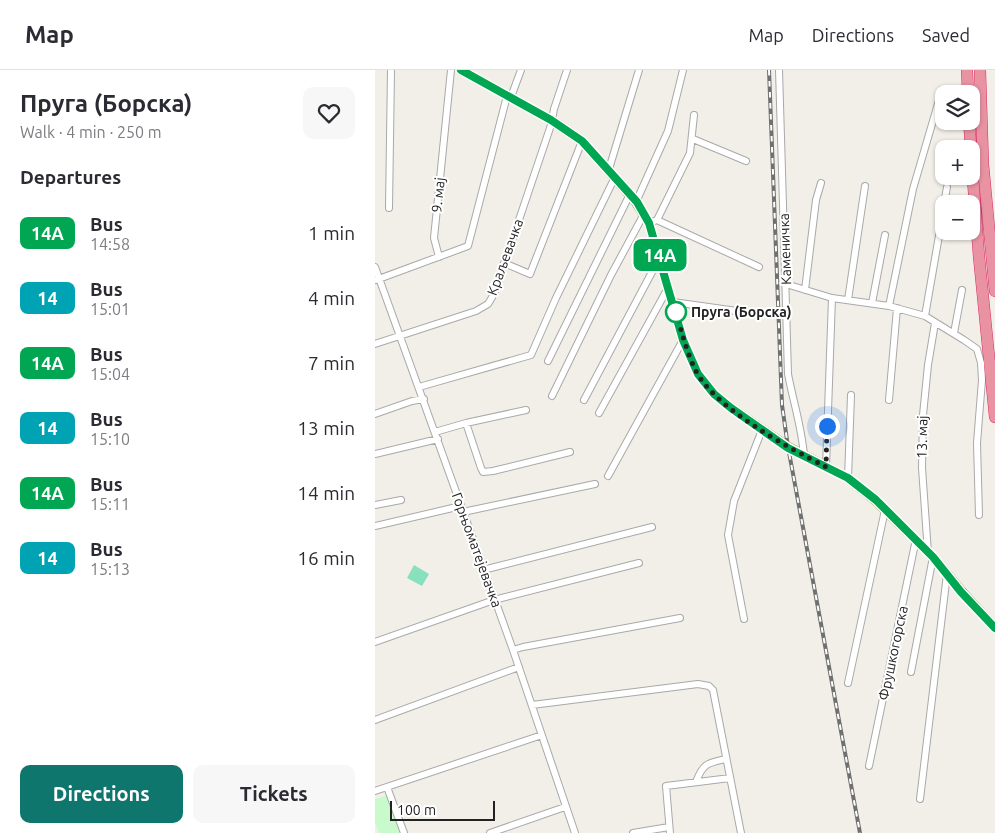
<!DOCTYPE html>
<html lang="en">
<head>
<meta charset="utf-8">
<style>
	:root { --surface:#fff; --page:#f7f7f7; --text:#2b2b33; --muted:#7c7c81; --line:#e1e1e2; --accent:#0f766e }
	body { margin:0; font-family:Ubuntu,sans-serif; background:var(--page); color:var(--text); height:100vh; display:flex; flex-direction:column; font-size:19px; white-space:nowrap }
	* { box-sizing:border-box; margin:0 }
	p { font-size:16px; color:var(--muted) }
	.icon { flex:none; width:28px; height:28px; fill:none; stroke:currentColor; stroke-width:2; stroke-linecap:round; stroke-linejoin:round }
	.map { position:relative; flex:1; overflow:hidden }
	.panel { display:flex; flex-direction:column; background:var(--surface); width:375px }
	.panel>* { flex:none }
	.badge { padding:0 10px; border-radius:8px; font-size:18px; line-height:32px }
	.controls { position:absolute; left:560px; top:15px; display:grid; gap:10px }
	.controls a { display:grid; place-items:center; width:45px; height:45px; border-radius:10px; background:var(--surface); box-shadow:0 1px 4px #0004; font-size:25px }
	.scale { position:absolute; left:15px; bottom:12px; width:105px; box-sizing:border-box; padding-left:5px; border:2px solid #222; border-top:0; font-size:14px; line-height:18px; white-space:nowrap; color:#222; -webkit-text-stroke:4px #fff; paint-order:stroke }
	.you { position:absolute; width:25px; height:25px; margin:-12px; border:4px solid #fff; border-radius:50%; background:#1a73e8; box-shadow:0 0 0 8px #1a73e833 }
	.map>.badge { position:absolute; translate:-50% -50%; box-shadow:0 0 0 2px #fff }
	h2 { padding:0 20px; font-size:19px; line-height:45px }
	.round { display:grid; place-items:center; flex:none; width:52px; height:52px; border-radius:10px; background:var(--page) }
	.head { display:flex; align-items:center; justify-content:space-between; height:85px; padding:0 20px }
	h1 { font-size:24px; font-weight:700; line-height:38px }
	.cta { display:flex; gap:10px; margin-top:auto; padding:10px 20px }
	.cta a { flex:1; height:58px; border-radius:10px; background:var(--accent); color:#fff; font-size:20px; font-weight:700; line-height:58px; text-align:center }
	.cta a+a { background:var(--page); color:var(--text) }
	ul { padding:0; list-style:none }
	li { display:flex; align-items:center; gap:15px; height:65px; padding:0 20px }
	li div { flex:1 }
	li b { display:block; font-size:19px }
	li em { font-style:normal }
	li .badge { min-width:55px; font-weight:700; text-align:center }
	header { display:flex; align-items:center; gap:30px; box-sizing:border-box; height:70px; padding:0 25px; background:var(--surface); border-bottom:1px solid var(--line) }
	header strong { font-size:24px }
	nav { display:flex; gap:28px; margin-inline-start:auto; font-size:18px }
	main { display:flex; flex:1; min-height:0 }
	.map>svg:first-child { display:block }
	.park { fill:#c8facc }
	.pitch { fill:#88e0be }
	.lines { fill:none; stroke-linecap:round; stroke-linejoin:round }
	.street-casing { stroke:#a9a9a9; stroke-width:8 }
	.secondary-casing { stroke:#707d05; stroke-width:10 }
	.highway-casing { stroke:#dc2a67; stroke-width:12 }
	.street { stroke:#fff; stroke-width:6 }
	.secondary { stroke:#f7fabf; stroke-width:9 }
	.highway { stroke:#e892a2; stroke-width:11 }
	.rail-casing { stroke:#707070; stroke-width:4 }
	.rail { stroke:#fff; stroke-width:2; stroke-dasharray:5.5; stroke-linecap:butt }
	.line-casing { stroke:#fff; stroke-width:11 }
	.line { stroke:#00a651; stroke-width:8 }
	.walk { stroke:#222; stroke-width:5; stroke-dasharray:0 9 }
	.stop-dot { fill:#fff; stroke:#00a651; stroke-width:2.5 }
	.labels { text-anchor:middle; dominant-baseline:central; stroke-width:4; stroke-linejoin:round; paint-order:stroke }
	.street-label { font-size:14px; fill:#222; stroke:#fff }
	.stop-label { font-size:14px; font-weight:bold; fill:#222; stroke:#fff; text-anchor:start }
</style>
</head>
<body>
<header>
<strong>Map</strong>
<nav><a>Map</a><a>Directions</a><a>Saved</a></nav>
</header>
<main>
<section class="panel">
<div class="head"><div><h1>Пруга (Борска)</h1><p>Walk · 4 min · 250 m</p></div><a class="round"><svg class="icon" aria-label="heart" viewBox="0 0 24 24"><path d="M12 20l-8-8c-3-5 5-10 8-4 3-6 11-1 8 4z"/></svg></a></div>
<h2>Departures</h2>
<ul>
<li><span class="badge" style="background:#00a651;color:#fff">14А</span><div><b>Bus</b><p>14:58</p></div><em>1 min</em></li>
<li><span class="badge" style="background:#00a3b4;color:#fff">14</span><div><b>Bus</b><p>15:01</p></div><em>4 min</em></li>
<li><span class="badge" style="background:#00a651;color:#fff">14А</span><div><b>Bus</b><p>15:04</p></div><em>7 min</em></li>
<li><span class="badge" style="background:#00a3b4;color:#fff">14</span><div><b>Bus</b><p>15:10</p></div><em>13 min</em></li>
<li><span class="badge" style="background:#00a651;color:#fff">14А</span><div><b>Bus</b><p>15:11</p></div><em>14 min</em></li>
<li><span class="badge" style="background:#00a3b4;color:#fff">14</span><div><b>Bus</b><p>15:13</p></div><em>16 min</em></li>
</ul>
<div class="cta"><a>Directions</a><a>Tickets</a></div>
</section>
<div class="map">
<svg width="620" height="763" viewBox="0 0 620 763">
	<rect width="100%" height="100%" fill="#f2efe9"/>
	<!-- park -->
	<path class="park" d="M13,725L26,763H4L0,753V729Z"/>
	<!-- pitch -->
	<path class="pitch" d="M39,495L54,504L47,516L32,508Z"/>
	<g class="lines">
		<defs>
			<path id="street" d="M404,0L413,304C418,331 427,358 429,386
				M136,27L146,0
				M318,69L371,91
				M234,99L264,0
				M261,132L293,61L308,0
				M569,134L572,117
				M14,138L16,0
				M282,150L315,83L319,45
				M274,153L282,150L384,197
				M64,187L59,168L76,0
				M129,193L155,204L207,71
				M0,197L138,580L200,763
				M1,210L93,176L132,26
				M411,214L457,228L514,236L550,246L589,270L602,279L606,293L607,310L602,373L604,445
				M430,220L441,130L446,113
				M473,230L490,116
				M298,232L362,241
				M497,233L510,165
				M514,236L538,119L567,20
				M550,246L569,137
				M579,263L587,220
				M0,274L101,241L113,234L119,224L176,55L179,39L192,0
				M173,291L255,124
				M44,317L156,285L181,228L240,107
				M177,326L236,205L269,144
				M209,330L285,187
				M514,330L522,238
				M224,343L293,218
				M0,344L37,331L49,329
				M91,353L106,398L108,402L118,401L195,382
				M60,362L91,353L151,340
				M0,384L63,369
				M451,397L457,228
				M233,406L308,270
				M473,408L476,325
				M0,435L26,430
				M88,442L220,414
				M0,456L86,436
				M553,483L547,398L548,345L553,295L560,253
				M108,500L277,457
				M369,549L353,465L359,431L387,360
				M0,572L119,530L264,493
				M138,580L148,577L305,548
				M536,602L558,487
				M473,613L510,440
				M157,635L323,614L334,616L338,620L366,763
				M0,650L144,597
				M494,696L541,469
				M321,712C328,693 333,693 351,689
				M12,717L29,763
				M0,721L167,665
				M545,729L572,504
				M115,763L190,737
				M258,763L294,757
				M295,763L291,716L355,708"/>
			<path id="secondary" d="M86,0L176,50L207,71L261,132L274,153L308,270L323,304L339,324L356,338L413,377L473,408L501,431L558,487L587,522L620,558"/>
			<path id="highway" d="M592,0L593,24
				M605,0L608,94L620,221
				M594,51L596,79
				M596,85L604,187L620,347"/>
		</defs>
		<!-- street casing -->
		<use href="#street" class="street-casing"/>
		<!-- secondary casing -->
		<use href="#secondary" class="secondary-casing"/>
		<!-- highway casing -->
		<use href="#highway" class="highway-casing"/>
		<!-- street -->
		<use href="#street" class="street"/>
		<!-- secondary -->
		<use href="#secondary" class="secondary"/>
		<!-- highway -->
		<use href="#highway" class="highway"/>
		<defs>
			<path id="rail" d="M394,0L407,335L413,377L485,763"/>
		</defs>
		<!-- rail casing -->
		<use href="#rail" class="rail-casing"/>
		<!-- rail -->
		<use href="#rail" class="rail"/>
	</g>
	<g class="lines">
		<defs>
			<path id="line" d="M86,0L176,50L207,71L262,132L274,153L308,270L323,304L339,324L356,338L413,378L473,408L501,430L558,487L586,522L620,558"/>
		</defs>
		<!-- line casing -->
		<use href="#line" class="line-casing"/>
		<!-- line -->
		<use href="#line" class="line"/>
		<!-- walk -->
		<path class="walk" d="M301,242C307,263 312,284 322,303C343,340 414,378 451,397L452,356"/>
	</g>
	<!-- markers -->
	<circle class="stop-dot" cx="301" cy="242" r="10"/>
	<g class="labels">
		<!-- street labels -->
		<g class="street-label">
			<text transform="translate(63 125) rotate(-84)">9. мај</text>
			<text transform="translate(410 179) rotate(-92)">Каменичка</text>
			<text transform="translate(130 187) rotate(-70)">Краљевачка</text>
			<text transform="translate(547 367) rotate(-89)">13. мај</text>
			<text transform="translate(102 480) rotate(70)">Горњоматејевачка</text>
			<text transform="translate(518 583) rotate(-78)">Фрушкогорска</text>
		</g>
		<!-- stop labels -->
		<g class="stop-label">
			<text x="316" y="242">Пруга (Борска)</text>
		</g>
	</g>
</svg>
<div class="controls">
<a><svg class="icon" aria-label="layers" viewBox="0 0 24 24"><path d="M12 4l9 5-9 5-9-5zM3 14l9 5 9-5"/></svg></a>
<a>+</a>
<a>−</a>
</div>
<div class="scale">100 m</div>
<div class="you" style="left:452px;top:356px"></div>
<b class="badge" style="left:285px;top:185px;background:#00a651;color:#fff">14А</b>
</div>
</main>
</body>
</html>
